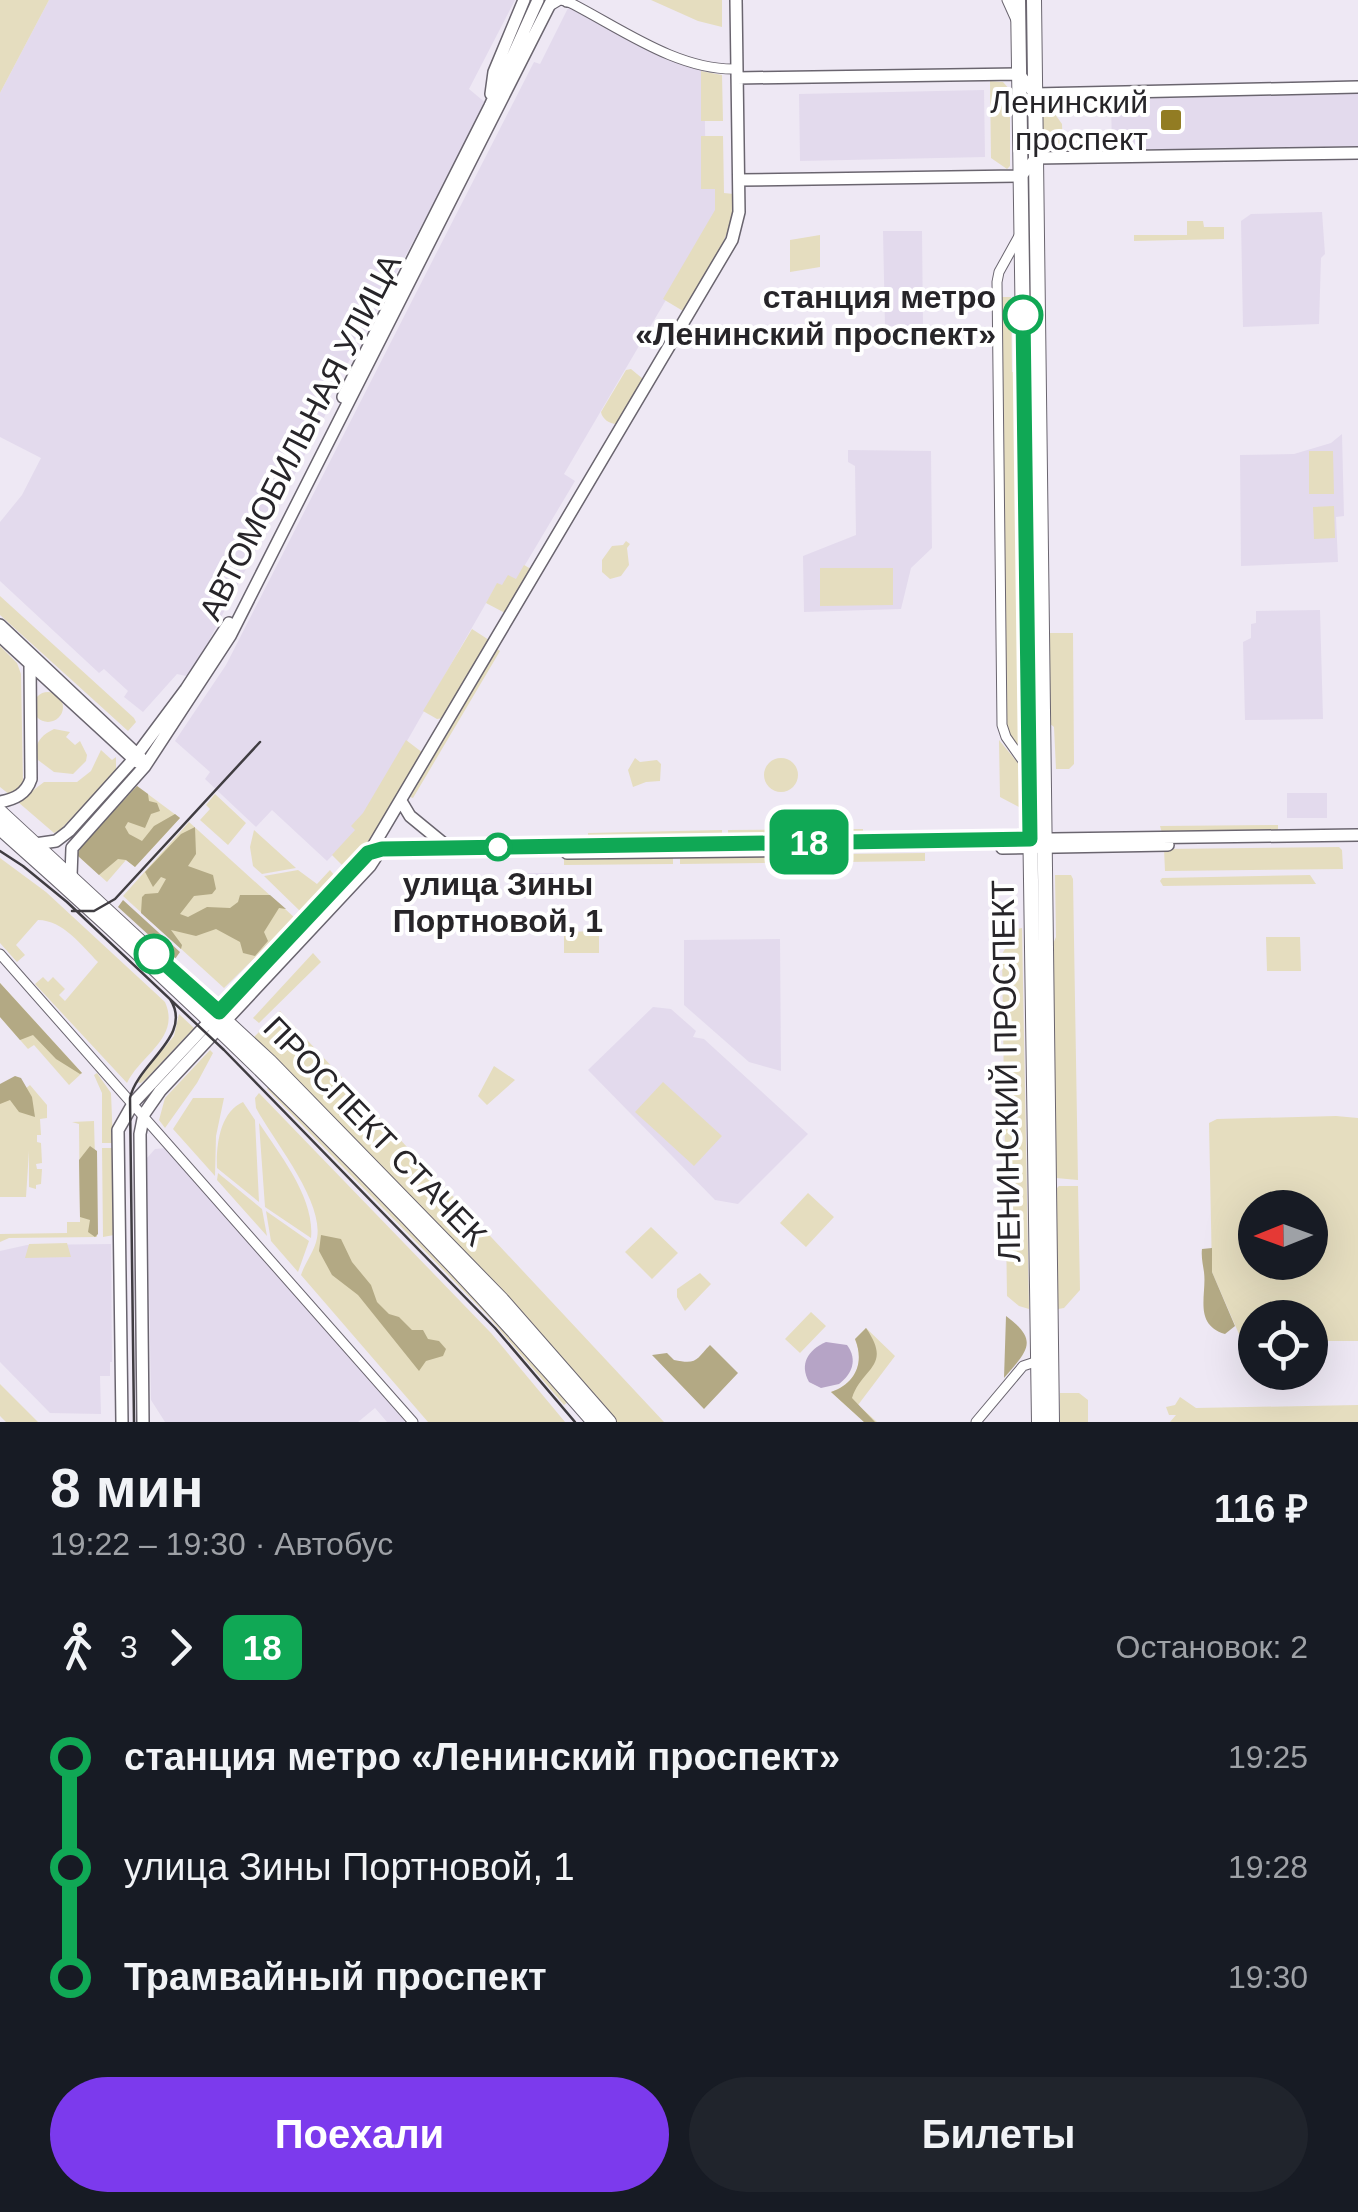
<!DOCTYPE html>
<html lang="ru">
<head>
<meta charset="utf-8">
<style>
	:root { --surface:#171b24; --page:#20242c; --text:#f1f3f6; --muted:#9ea1a6; --accent:#7c3aed }
	body { margin:0; font-family:Helvetica,sans-serif; background:var(--page); color:var(--text); height:100vh; display:flex; flex-direction:column; font-size:38px; white-space:nowrap }
	* { box-sizing:border-box; margin:0 }
	p { font-size:32px; color:var(--muted) }
	.icon { flex:none; width:55px; height:55px; fill:none; stroke:currentColor; stroke-width:2; stroke-linecap:round; stroke-linejoin:round }
	.map { position:relative; height:1422px; overflow:hidden }
	.side { display:flex; flex-direction:column; background:var(--surface); flex:1 }
	.side>* { flex:none }
	.badge { padding:0 20px; border-radius:15px; font-size:35px; line-height:65px }
	.needle { width:65px; rotate:269deg }
	.buttons { position:absolute; left:1238px; top:1190px; display:grid; gap:20px }
	.buttons a { display:grid; place-items:center; width:90px; height:90px; border-radius:50%; background:var(--surface); box-shadow:0 10px 40px #0002; font-size:50px }
	.map>.badge { position:absolute; translate:-50% -50%; box-shadow:0 0 0 5px #fff }
	.legs { display:flex; align-items:center; gap:15px; height:110px; padding:0 50px; font-size:32px }
	.legs p { margin-inline-start:auto }
	.overview { display:flex; align-items:center; justify-content:space-between; height:170px; padding:0 50px }
	h1 { font-size:55px; font-weight:700; line-height:75px }
	.button { display:flex; gap:20px; margin-top:auto; padding:20px 50px }
	.button a { flex:1; height:115px; border-radius:60px; background:var(--accent); color:#fff; font-size:40px; font-weight:700; line-height:115px; text-align:center }
	.button a+a { background:var(--page); color:var(--text) }
	ul { padding:0 50px; list-style:none }
	li { display:flex; align-items:center; gap:35px; height:110px; font-size:38px }
	li i { display:grid; place-items:center; width:15px; height:100%; margin:0 12px; background:currentColor }
	li i::after { content:''; width:25px; height:25px; margin:-12px; border:8px solid; border-radius:50%; background:var(--surface) }
	li p { margin-inline-start:auto }
	li:first-child i { background:linear-gradient(#0000 50%,currentColor 0) }
	li:last-child i { background:linear-gradient(currentColor 50%,#0000 0) }
	.map>svg:first-child { display:block }
	.built { fill:#e3daed }
	.green { fill:#e5ddbf; fill-rule:evenodd }
	.forest { fill:#b3a984 }
	.water { fill:#b6a4c6 }
	.lines { fill:none; stroke-linecap:round; stroke-linejoin:round }
	.street-casing { stroke:#6a656f; stroke-width:11 }
	.secondary-casing { stroke:#6a656f; stroke-width:14 }
	.primary-casing { stroke:#6a656f; stroke-width:16 }
	.street { stroke:#fff; stroke-width:9 }
	.secondary { stroke:#fff; stroke-width:11 }
	.primary { stroke:#fff; stroke-width:14 }
	.tram { stroke:#403d42; stroke-width:2.5 }
	.line-1-casing { stroke:#fff; stroke-width:22 }
	.line-1 { stroke:#10a855; stroke-width:15 }
	.poi-dot { fill:#927c23; stroke:#fff; stroke-width:4 }
	.stop-1-dot { fill:#fff; stroke:#10a855; stroke-width:5 }
	.labels { text-anchor:middle; dominant-baseline:central; stroke-width:8; stroke-linejoin:round; paint-order:stroke }
	.poi-label { font-size:32px; fill:#272529; stroke:#fff; text-anchor:end }
	.stop-label { font-size:32px; font-weight:bold; fill:#272529; stroke:#fff; text-anchor:end }
	.street-label { font-size:32px; fill:#272529; stroke:#fff }
</style>
</head>
<body>
<div class="map">
<svg width="1358" height="1422" viewBox="0 0 1358 1422">
	<rect width="100%" height="100%" fill="#eee8f4"/>
	<!-- built -->
	<path class="built" d="M49,0H515L469,89L487,104L348,363L338,368L324,398L330,406L198,662L186,676L177,674L143,712L124,697L128,691L104,669L99,673L0,581V522L22,495L41,458L0,437V93Z
		M569,6L677,61L704,70L706,185L718,186V211L564,474L575,481L516,580L502,586L497,584L356,830L327,861L272,810L256,827L205,779L210,772L175,741L226,665L534,62L540,64Z
		M984,90L985,157L800,161L799,94Z
		M1358,94V146L1112,150L1111,99Z
		M1322,212L1325,254L1321,258L1319,324L1243,327L1241,221L1251,214Z
		M883,231H922L923,326H885Z
		M1342,434L1344,516L1336,517L1338,562L1241,566L1240,455L1294,454L1331,443Z
		M848,450L931,451L932,548L911,568L901,609L804,612L803,556L856,535L855,466L848,462Z
		M1320,610L1323,719L1245,720L1243,642L1251,638V624L1256,623V611Z
		M1287,793H1327V818H1287Z
		M518,873H554L555,898H518Z
		M780,939L781,1071L749,1062L684,1005V940Z
		M653,1007L671,1009L696,1031L693,1037L704,1039L808,1134L738,1204L715,1200L588,1070Z
		M166,1148L404,1418V1422H387L375,1408L358,1422H165L151,1400L147,1158L155,1149Z
		M111,1244L112,1362H110V1376H100L101,1414L50,1413L0,1362V1251L27,1245Z"/>
	<!-- green -->
	<path class="green" d="M0,0H49L0,93Z
		M651,0H722V27L698,21Z
		M701,71L722,75L723,121H701Z
		M990,81L1003,82L1010,90V166L1007,169L991,158Z
		M1042,103H1047L1062,124L1063,153L1043,151Z
		M701,136H723L724,193L734,194C734,238 706,274 683,311L663,299L715,210V189H701Z
		M1187,221H1203L1204,227H1224V239L1134,241V235H1187Z
		M820,235V267L790,272V240Z
		M1001,297H1011L1012,372H1016L1020,751L1009,736L1006,723Z
		M631,369L643,379L616,424C610,424 602,419 601,412L626,370Z
		M1309,451H1333L1334,494H1309Z
		M1334,506L1335,538L1314,539L1313,507Z
		M626,541L630,544L627,548L629,565L621,576L610,579L602,572V560L612,546L623,545Z
		M524,565L531,569L505,613L486,603L497,583L502,585L508,575L516,579Z
		M820,568H893V605L820,606Z
		M0,596L134,718L136,722L128,731L0,615Z
		M472,629L489,640L443,718L437,719L423,711Z
		M1048,633H1073L1074,764L1069,769H1056L1054,727L1049,723Z
		M0,646L17,663L21,674L23,783L10,795L0,787Z
		M497,649L500,651L413,798L410,797Z
		M33 707a15 15 0 1 1 30 0a15 15 0 1 1-30 0Z
		M54,729L70,732L66,737L75,745L80,741L87,755L86,761L73,774L54,772L38,760C32,745 41,735 54,729Z
		M406,740L423,753L361,853L358,850L343,866L332,855L355,830L351,826L363,813Z
		M999,740L1018,763L1021,808L1000,797Z
		M101,750L112,760L116,757V771L60,830L54,833L18,802L44,782H77L91,771Z
		M635,758L640,762L657,760L661,764L660,781L646,782L633,787L628,770Z
		M764 775a17 17 0 1 1 34 0a17 17 0 1 1-34 0Z
		M137,786L180,818L135,867L126,860L107,882L77,855L82,845Z
		M215,794L246,823L228,845L200,820L210,809L206,805Z
		M189,822L295,918L224,988L123,896Z
		M1278,825V832L1162,833L1160,826Z
		M863,829V838L728,839V830Z
		M254,830L296,868L262,874L253,866L250,847Z
		M722,830V839L588,841V833Z
		M1339,847L1342,850L1343,869L1165,871L1164,849Z
		M925,853V861L680,864V856Z
		M673,856V864L564,865V858Z
		M0,858L46,892L165,1002C181,1038 140,1055 127,1083L35,984L43,977L48,982L53,977L65,989L59,995L65,1001L98,962C82,946 63,920 38,920L16,945L25,955L17,962L0,943Z
		M298,870L317,884L330,870L335,876L301,912L264,876Z
		M1055,875H1071L1073,879L1078,1180L1056,1178L1052,946L1056,937Z
		M1310,875L1316,884L1163,886L1160,881L1162,878Z
		M1022,928L1029,1309L1019,1306L1007,1296L1002,954L1017,929Z
		M599,931V953H564V932Z
		M1266,937H1300L1301,971H1267Z
		M313,953L321,962L259,1023L253,1018Z
		M0,983L82,1073L69,1085L34,1045L28,1049L0,1017Z
		M280,1011L664,1422H616L477,1264L254,1037Z
		M179,1014L194,1028L146,1079L141,1083L136,1082L174,1036Z
		M210,1050L213,1053L197,1083L165,1128L159,1120L165,1098Z
		M494,1066L515,1080L487,1105L478,1096Z
		M97,1073L111,1093L113,1143H102V1093L94,1075Z
		M663,1082L722,1136L694,1166L635,1112Z
		M30,1085L47,1105V1118L40,1119L41,1135H37V1142L41,1143L42,1163L36,1164L37,1169H42L41,1184L36,1185V1189L29,1187V1151L26,1197H0V1096L15,1097Z
		M270,1085L459,1279L568,1402L564,1405L487,1315L267,1089Z
		M259,1093L491,1333L565,1422H428L301,1275C305,1263 315,1250 317,1238C324,1201 273,1140 256,1108L255,1098Z
		M193,1098H224L216,1136L215,1176L173,1129Z
		M243,1102L255,1120L259,1202L217,1168C216,1145 220,1112 243,1102Z
		M1336,1116L1358,1118V1341H1310V1318H1255V1341H1242L1212,1272L1209,1123L1217,1119ZM1255,1208H1310V1262H1255Z
		M94,1121L97,1237L9,1238L0,1242V1234L67,1233V1222H80L79,1124L72,1122Z
		M259,1123C280,1155 315,1198 311,1238L265,1207Z
		M102,1148H113L114,1235L103,1237Z
		M218,1173L262,1209L267,1236L217,1180Z
		M1059,1186H1078L1080,1290L1064,1308L1058,1309L1056,1189Z
		M808,1193L834,1217L806,1247L780,1223Z
		M266,1211L309,1241L298,1272L271,1241Z
		M651,1227L678,1253L652,1279L625,1252Z
		M67,1243L71,1257L25,1258L29,1244Z
		M700,1273L711,1284L685,1311L677,1297V1289Z
		M811,1312L826,1326L800,1353L785,1339Z
		M866,1328L895,1356L858,1405L877,1422H864L831,1392C855,1384 865,1363 855,1339Z
		M0,1384L38,1422H6L0,1416Z
		M1060,1393H1079L1088,1400V1422H1060Z
		M1180,1397L1196,1408L1358,1405V1422H1170L1176,1415H1169L1166,1407L1175,1405Z"/>
	<!-- forest -->
	<path class="forest" d="M137,786L148,794L149,801L157,803L160,811L151,814L145,828L128,822L125,827L129,834L142,841L154,826L175,814L180,818L135,867L126,860L118,859L99,875L77,855L82,845Z
		M195,827L196,854L188,866L213,875L216,889L212,894L194,896L180,914L188,917L207,907L230,908L238,902L240,895H270L286,909L279,908L264,932L268,941L255,956L243,953L240,942L216,929L196,936L171,930L182,945L181,949L141,913L142,897L145,894L158,893L166,879L161,877L153,887L145,872L181,834Z
		M123,900L180,952L175,959L118,907Z
		M0,983L82,1073L80,1074L56,1059L33,1035L20,1040L0,1017Z
		M15,1076L21,1078L32,1097L35,1117L19,1112L10,1100L0,1104V1084Z
		M90,1146L97,1151L98,1234L95,1237L88,1232L90,1220L80,1217L79,1160Z
		M321,1235L341,1239L352,1262L371,1285L377,1302L389,1314L399,1317L412,1330H423L428,1339L439,1341L446,1349L443,1356L426,1361L419,1371L358,1295L332,1275L319,1251Z
		M1212,1248V1272L1235,1326L1225,1334C1193,1324 1207,1295 1204,1272C1203,1265 1201,1257 1202,1249Z
		M1006,1316C1040,1341 1027,1351 1004,1378Z
		M866,1328C893,1367 862,1367 852,1398L875,1422H864L831,1392C855,1384 865,1363 855,1339Z
		M710,1345L738,1373L704,1409L652,1355L667,1353L674,1360C698,1365 696,1359 710,1345Z"/>
	<!-- water -->
	<path class="water" d="M826,1342L847,1345C858,1360 852,1374 839,1384L821,1388L809,1382C799,1364 808,1350 826,1342Z"/>
	<g class="lines">
		<defs>
			<path id="street" d="M1007,0L1016,20
				M550,6L560,0L567,1C619,27 677,71 737,69
				M1019,236L999,272L997,282L1002,725L1006,737L1028,768
				M0,954L413,1422
				M976,1422L1023,1366L1038,1361"/>
			<path id="secondary" d="M566,0L567,1
				M737,78L1019,74L1035,94L1358,87
				M491,94L494,72L524,0
				M739,180L1021,176L1036,158L1358,153
				M343,397L490,106L538,0
				M0,625L141,758
				M0,636L137,762
				M401,801L410,816L449,848
				M0,802C15,799 26,794 31,779L30,663
				M35,844L56,841L69,831L133,760L186,689L229,623
				M1002,848L1168,845
				M368,853L399,849L585,845L1358,835
				M567,853L838,850
				M71,876L72,848L145,766L230,636L552,0
				M122,1422L118,1130L134,1102L372,848L732,240L739,212L736,0
				M143,1422L140,1134L144,1114L160,1091L370,866L383,846"/>
			<path id="primary" d="M1018,0L1039,1422
				M1034,0L1052,1422
				M0,812L270,1062L502,1300L609,1422
				M0,828C210,1014 411,1210 594,1422"/>
		</defs>
		<!-- street casing -->
		<use href="#street" class="street-casing"/>
		<!-- secondary casing -->
		<use href="#secondary" class="secondary-casing"/>
		<!-- primary casing -->
		<use href="#primary" class="primary-casing"/>
		<!-- street -->
		<use href="#street" class="street"/>
		<!-- secondary -->
		<use href="#secondary" class="secondary"/>
		<!-- primary -->
		<use href="#primary" class="primary"/>
		<!-- tram -->
		<path class="tram" d="M0,851L23,866L67,902L224,1050L495,1328L575,1422
			M72,911H94L115,899L260,742
			M134,1422L130,1098C138,1062 194,1036 170,999"/>
	</g>
	<g class="lines">
		<defs>
			<path id="line-1" d="M154,954L219,1012L368,853L382,849L1030,839L1023,315"/>
		</defs>
		<!-- line-1 casing -->
		<use href="#line-1" class="line-1-casing"/>
		<!-- line-1 -->
		<use href="#line-1" class="line-1"/>
	</g>
	<!-- markers -->
	<rect class="poi-dot" x="1159" y="108" width="24" height="24" rx="5"/>
	<g class="stop-1-dot">
		<circle cx="1023" cy="315" r="18"/>
		<circle cx="498" cy="847" r="12"/>
		<circle cx="154" cy="954" r="18"/>
	</g>
	<g class="labels">
		<!-- poi labels -->
		<g class="poi-label">
			<text x="1148" y="102">Ленинский<tspan x="1148" dy="37">проспект</tspan></text>
		</g>
		<!-- stop labels -->
		<g class="stop-label">
			<text x="996" y="297">станция метро<tspan x="996" dy="37">«Ленинский проспект»</tspan></text>
			<text x="498" y="884" text-anchor="middle">улица Зины<tspan x="498" dy="37">Портновой, 1</tspan></text>
		</g>
		<!-- street labels -->
		<g class="street-label">
			<text transform="translate(300 437) rotate(-63)">АВТОМОБИЛЬНАЯ УЛИЦА</text>
			<text transform="translate(1006 1071) rotate(-91)">ЛЕНИНСКИЙ ПРОСПЕКТ</text>
			<text transform="translate(375 1131) rotate(46)">ПРОСПЕКТ СТАЧЕК</text>
		</g>
	</g>
</svg>
<div class="buttons">
<a><svg class="needle" viewBox="-14 -14 28 28"><path d="M0-13l5 13h-10z" fill="#e53935"/><path d="M0 13l5-13h-10z" fill="#9ea1a6"/></svg></a>
<a><svg class="icon" aria-label="locate" viewBox="0 0 24 24"><circle cx="12" cy="12" r="6"/><path d="M12 2v4M12 18v4M2 12h4M18 12h4"/></svg></a>
</div>
<b class="badge" style="left:809px;top:842px;background:#10a855;color:#fff">18</b>
</div>
<section class="side">
<div class="overview"><div><h1>8 мин</h1><p>19:22 – 19:30 · Автобус</p></div><b>116 ₽</b></div>
<div class="legs"><svg class="icon" aria-label="walk" viewBox="0 0 24 24"><circle cx="13" cy="4" r="2"/><path d="M13 8l-2 6 4 7M11 14l-3 7M7 12l3-4h3l4 4"/></svg>3<svg class="icon" aria-label="forward" viewBox="0 0 24 24"><path d="M9 5l7 7-7 7"/></svg><b class="badge" style="background:#10a855;color:#fff">18</b><p>Остановок: 2</p></div>
<ul>
<li><i style="color:#10a855"></i><b>станция метро «Ленинский проспект»</b><p>19:25</p></li>
<li><i style="color:#10a855"></i><span>улица Зины Портновой, 1</span><p>19:28</p></li>
<li><i style="color:#10a855"></i><b>Трамвайный проспект</b><p>19:30</p></li>
</ul>
<div class="button"><a>Поехали</a><a>Билеты</a></div>
</section>
</body>
</html>
